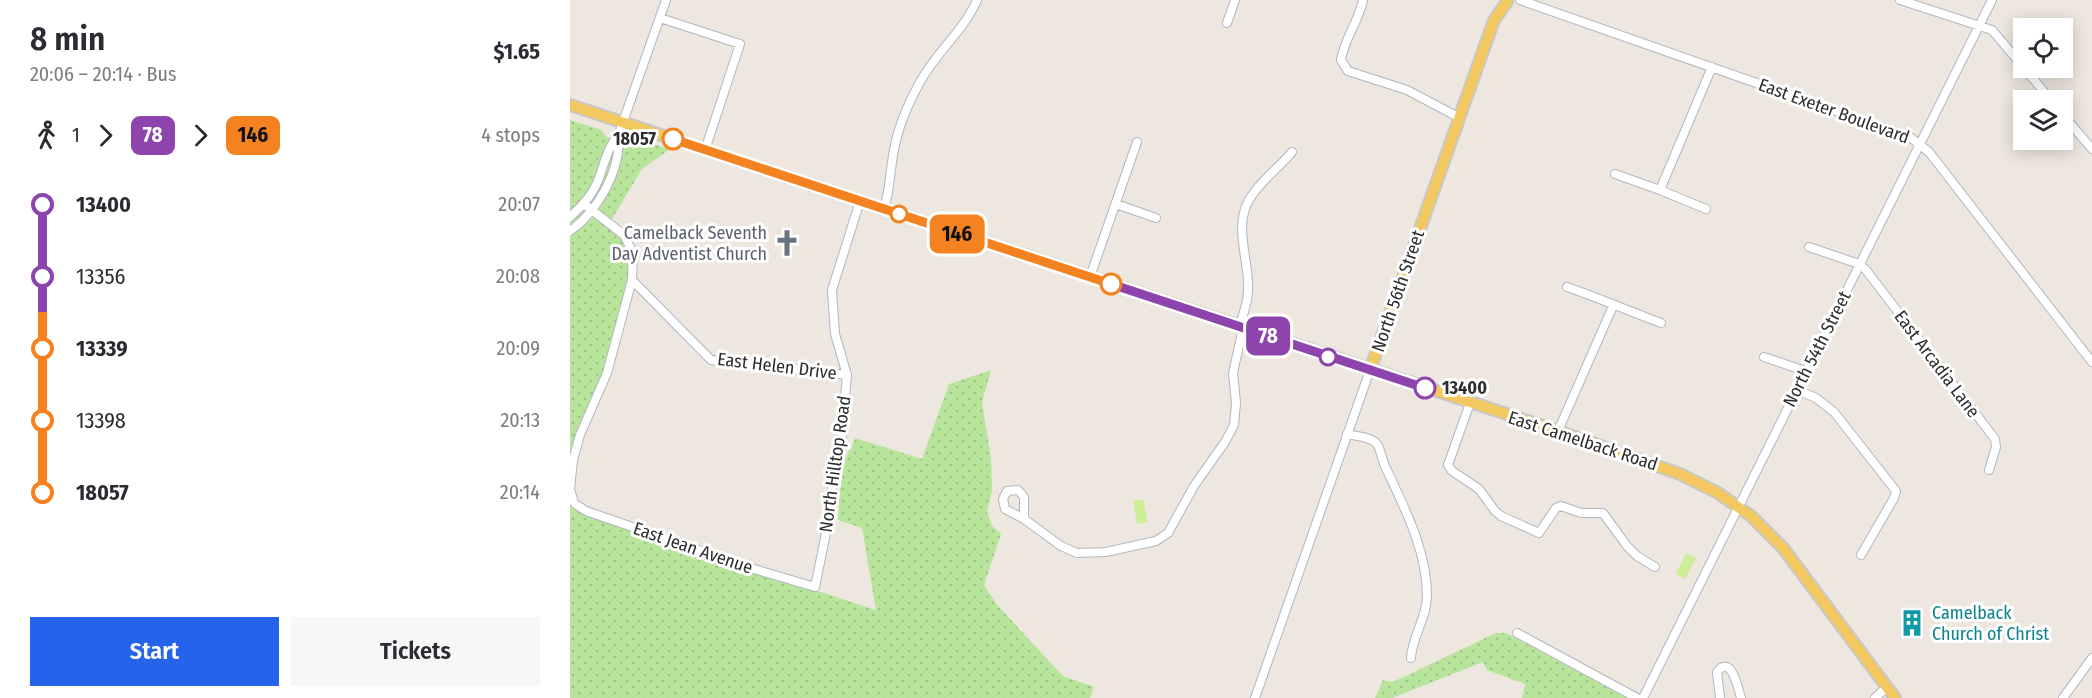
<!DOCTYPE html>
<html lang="en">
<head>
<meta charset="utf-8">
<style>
	:root { --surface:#fff; --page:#f7f7f7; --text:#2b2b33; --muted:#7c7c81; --accent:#2563eb }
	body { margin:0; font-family:"Fira Sans Condensed",sans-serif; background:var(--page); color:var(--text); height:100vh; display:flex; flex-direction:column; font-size:22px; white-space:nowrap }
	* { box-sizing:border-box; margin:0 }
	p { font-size:20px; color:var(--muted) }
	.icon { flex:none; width:33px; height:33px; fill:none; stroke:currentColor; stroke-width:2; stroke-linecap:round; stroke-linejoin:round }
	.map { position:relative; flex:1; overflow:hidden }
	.side { display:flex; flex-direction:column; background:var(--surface); width:570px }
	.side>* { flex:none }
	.badge { padding:0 12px; border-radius:9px; font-size:21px; line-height:39px }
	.controls { position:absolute; left:1443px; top:18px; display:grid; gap:12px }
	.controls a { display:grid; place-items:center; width:60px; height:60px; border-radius:0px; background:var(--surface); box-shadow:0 3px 15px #0003; font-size:30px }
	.map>.badge { position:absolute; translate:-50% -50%; box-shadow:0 0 0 3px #fff }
	.legs { display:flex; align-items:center; gap:9px; height:66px; padding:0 30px; font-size:20px }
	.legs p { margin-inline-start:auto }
	.overview { display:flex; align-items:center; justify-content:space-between; height:102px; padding:0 30px }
	h1 { font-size:33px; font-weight:600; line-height:45px }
	.cta { display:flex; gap:12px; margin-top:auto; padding:12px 30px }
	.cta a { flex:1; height:69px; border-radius:0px; background:var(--accent); color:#fff; font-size:24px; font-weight:600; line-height:69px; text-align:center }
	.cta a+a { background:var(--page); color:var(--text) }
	ul { padding:0 30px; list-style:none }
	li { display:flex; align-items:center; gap:21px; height:72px; font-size:22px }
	li i { display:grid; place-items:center; width:9px; height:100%; margin:0 8px; background:currentColor }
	li i::after { content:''; width:15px; height:15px; margin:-8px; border:4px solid; border-radius:50%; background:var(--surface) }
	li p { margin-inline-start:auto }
	li:first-child i { background:linear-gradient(#0000 50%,currentColor 0) }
	li:last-child i { background:linear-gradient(currentColor 50%,#0000 0) }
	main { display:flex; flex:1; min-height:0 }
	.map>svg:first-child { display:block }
	.grass { fill:url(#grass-dots) }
	.pitch { fill:#cded97 }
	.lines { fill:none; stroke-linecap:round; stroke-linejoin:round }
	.minor-casing { stroke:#b3b6c0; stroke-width:10 }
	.major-casing { stroke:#c8c8c8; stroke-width:14 }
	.minor { stroke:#fff; stroke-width:8 }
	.major { stroke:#f3c95f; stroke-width:10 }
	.line-1-casing { stroke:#fff; stroke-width:14 }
	.line-2-casing { stroke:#fff; stroke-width:14 }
	.line-1 { stroke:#8e44ad; stroke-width:9 }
	.line-2 { stroke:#f58220; stroke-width:9 }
	.stop-2-dot { fill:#fff; stroke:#f58220; stroke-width:3 }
	.stop-1-dot { fill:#fff; stroke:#8e44ad; stroke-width:3 }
	.labels { text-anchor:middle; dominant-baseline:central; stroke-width:6; stroke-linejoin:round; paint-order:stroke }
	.street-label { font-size:18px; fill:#2d2d2d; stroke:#fff }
	.stop-label { font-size:18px; font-weight:bold; fill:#2d2d2d; stroke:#fff; text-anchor:end }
	.worship-label { font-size:18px; fill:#5b616d; stroke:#fff; text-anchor:end }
	.culture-label { font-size:18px; fill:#0d838f; stroke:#fff; text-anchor:start }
</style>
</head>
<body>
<main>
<section class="side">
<div class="overview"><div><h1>8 min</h1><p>20:06 – 20:14 · Bus</p></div><b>$1.65</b></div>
<div class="legs"><svg class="icon" aria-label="walk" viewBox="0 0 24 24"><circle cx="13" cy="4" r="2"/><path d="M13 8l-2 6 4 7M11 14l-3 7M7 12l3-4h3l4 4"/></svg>1<svg class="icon" aria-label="forward" viewBox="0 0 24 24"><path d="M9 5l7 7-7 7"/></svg><b class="badge" style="background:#8e44ad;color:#fff">78</b><svg class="icon" aria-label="forward" viewBox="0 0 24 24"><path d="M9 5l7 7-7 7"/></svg><b class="badge" style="background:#f58220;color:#111">146</b><p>4 stops</p></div>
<ul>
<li><i style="color:#8e44ad"></i><b>13400</b><p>20:07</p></li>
<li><i style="color:#8e44ad"></i><span>13356</span><p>20:08</p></li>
<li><i style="color:#f58220"></i><b>13339</b><p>20:09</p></li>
<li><i style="color:#f58220"></i><span>13398</span><p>20:13</p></li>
<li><i style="color:#f58220"></i><b>18057</b><p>20:14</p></li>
</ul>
<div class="cta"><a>Start</a><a>Tickets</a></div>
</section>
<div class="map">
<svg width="1522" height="698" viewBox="0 0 1522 698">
	<defs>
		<pattern id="grass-dots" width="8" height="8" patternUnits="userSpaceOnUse" patternTransform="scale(1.5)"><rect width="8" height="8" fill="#b8e59b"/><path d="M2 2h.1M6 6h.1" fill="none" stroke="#9ec586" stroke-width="1.8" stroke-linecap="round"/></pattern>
	</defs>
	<rect width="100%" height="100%" fill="#eee7df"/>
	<!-- grass -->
	<path class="grass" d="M0,120L32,130L36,137L57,142L60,137L100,149L72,169L37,227L51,239L58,251L60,259L58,280L36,365L7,434L0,462Z
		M421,370L412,402L421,458L422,490L417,512L422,526L431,534L414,585L428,606L493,676L524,687L520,698H0V498L2,504L18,516L306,610L292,528L268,520L271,472L279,450H281L285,438L352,459L379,384Z
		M926,633H936L1057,698H952L955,684L917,670L913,662L822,698H805L813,680L823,682Z"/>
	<!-- pitch -->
	<path class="pitch" d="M573,499L578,522L567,524L563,501Z
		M1116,553L1126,558L1115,579L1106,574Z"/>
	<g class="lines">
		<defs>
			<path id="minor" d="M793,0C789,21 774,39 771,60L778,71L837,90L890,118
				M950,0L1340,137L1359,152L1522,362
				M1330,0L1422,30L1481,100
				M90,18L170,44L135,150
				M657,23L665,0
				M1492,114L1522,149
				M1045,174L1090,190L1136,209
				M1090,190L1142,67
				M14,204L54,235L63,253L62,280L37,373L10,435L3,460L0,489L4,503L16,511L184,569L245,587L261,508L263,470L272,437L277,375L265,334L262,290L290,201
				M546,204L586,218
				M314,209C320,190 320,170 324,150C328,128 338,104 349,84C364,54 394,31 407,0
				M0,217C11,207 21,197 27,183C34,167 36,149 48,136L96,0
				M0,231C27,212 52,169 48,136
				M1239,247L1289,264L1296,270L1425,439L1426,447L1419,470
				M520,277L567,142
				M62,280L141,360L277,375
				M997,287C1029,298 1059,311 1091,323
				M669,327C673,315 678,303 678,291C680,261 663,228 679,200C689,182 709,168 722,152
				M1194,357L1235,371
				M1227,390L1246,398L1264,412L1326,491L1324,498L1291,555
				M900,403L878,465L882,471L909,489L925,511L931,516L969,533L986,508L991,506L1011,513H1033L1057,546L1067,556L1085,567
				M988,431L1043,306
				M777,434C785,436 802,437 807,444C811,450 812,460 815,466C834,507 857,550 857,596C857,618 842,636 841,658
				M448,490L454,497V519L435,509L433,499L437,491Z
				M454,519L491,546L507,553L536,552L586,541L598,533L624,486L655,442L664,425L666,403L663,373L673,328
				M947,633L1067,698
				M685,698L800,370
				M1073,698L1422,0
				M1150,698L1147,672C1161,653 1168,688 1171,698
				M1305,698L1317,687
				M1493,698L1522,658"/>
			<path id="major" d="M0,105L988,431L1110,474L1148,493L1181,516L1213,548L1325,698
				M800,370L924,20L937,2"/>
		</defs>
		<!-- minor casing -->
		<use href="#minor" class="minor-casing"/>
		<!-- major casing -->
		<use href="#major" class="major-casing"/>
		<!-- minor -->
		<use href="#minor" class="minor"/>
		<!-- major -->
		<use href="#major" class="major"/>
	</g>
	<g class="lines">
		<defs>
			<path id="line-1" d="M541,284L855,388"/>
			<path id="line-2" d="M103,139L541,284"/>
		</defs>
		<!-- line-1 casing -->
		<use href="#line-1" class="line-1-casing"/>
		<!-- line-2 casing -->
		<use href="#line-2" class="line-2-casing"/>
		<!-- line-1 -->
		<use href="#line-1" class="line-1"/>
		<!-- line-2 -->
		<use href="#line-2" class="line-2"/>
	</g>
	<!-- icons -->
	<defs>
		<symbol id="church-bare" viewBox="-9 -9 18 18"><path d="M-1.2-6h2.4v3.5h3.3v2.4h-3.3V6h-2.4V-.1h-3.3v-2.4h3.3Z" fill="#6b7280" stroke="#fff" stroke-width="2.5" paint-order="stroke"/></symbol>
		<symbol id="building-bare" viewBox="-9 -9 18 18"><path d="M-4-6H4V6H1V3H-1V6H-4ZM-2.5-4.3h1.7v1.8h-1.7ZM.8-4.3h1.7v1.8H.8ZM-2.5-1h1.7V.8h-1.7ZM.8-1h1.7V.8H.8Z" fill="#0f9aa8" stroke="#fff" stroke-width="2.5" paint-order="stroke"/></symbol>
	</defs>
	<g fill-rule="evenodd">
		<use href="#church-bare" x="198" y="224" width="38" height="38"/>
		<use href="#building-bare" x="1323" y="604" width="38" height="38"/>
	</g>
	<!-- markers -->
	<g class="stop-2-dot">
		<circle cx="103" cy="139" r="10"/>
		<circle cx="329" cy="214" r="8"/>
		<circle cx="541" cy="284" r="10"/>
	</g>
	<g class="stop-1-dot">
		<circle cx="758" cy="357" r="8"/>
		<circle cx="855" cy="388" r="10"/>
	</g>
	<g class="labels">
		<!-- street labels -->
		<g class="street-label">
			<text transform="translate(1264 111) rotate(20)">East Exeter Boulevard</text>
			<text transform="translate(828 291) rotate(-71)">North 56th Street</text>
			<text transform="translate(1247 349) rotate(-63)">North 54th Street</text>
			<text transform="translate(1367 364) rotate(53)">East Arcadia Lane</text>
			<text transform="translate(207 366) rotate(7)">East Helen Drive</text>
			<text transform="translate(1013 441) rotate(18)">East Camelback Road</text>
			<text transform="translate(265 464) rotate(-82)">North Hilltop Road</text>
			<text transform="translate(123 548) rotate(19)">East Jean Avenue</text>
		</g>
		<!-- stop labels -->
		<g class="stop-label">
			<text x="86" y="139">18057</text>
			<text x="872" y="388" text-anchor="start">13400</text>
		</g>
		<!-- worship labels -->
		<g class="worship-label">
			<text x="197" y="233">Camelback Seventh<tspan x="197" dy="21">Day Adventist Church</tspan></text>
		</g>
		<!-- culture labels -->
		<g class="culture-label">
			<text x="1362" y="613">Camelback<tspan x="1362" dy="21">Church of Christ</tspan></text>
		</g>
	</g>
</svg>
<div class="controls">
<a><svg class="icon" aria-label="locate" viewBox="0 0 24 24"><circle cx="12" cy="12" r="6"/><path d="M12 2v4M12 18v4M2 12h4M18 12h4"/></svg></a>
<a><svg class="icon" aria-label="layers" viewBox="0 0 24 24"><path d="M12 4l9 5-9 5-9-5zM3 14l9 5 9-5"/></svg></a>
</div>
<b class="badge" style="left:698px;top:336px;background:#8e44ad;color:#fff">78</b>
<b class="badge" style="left:387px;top:234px;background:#f58220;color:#111">146</b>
</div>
</main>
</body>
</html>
